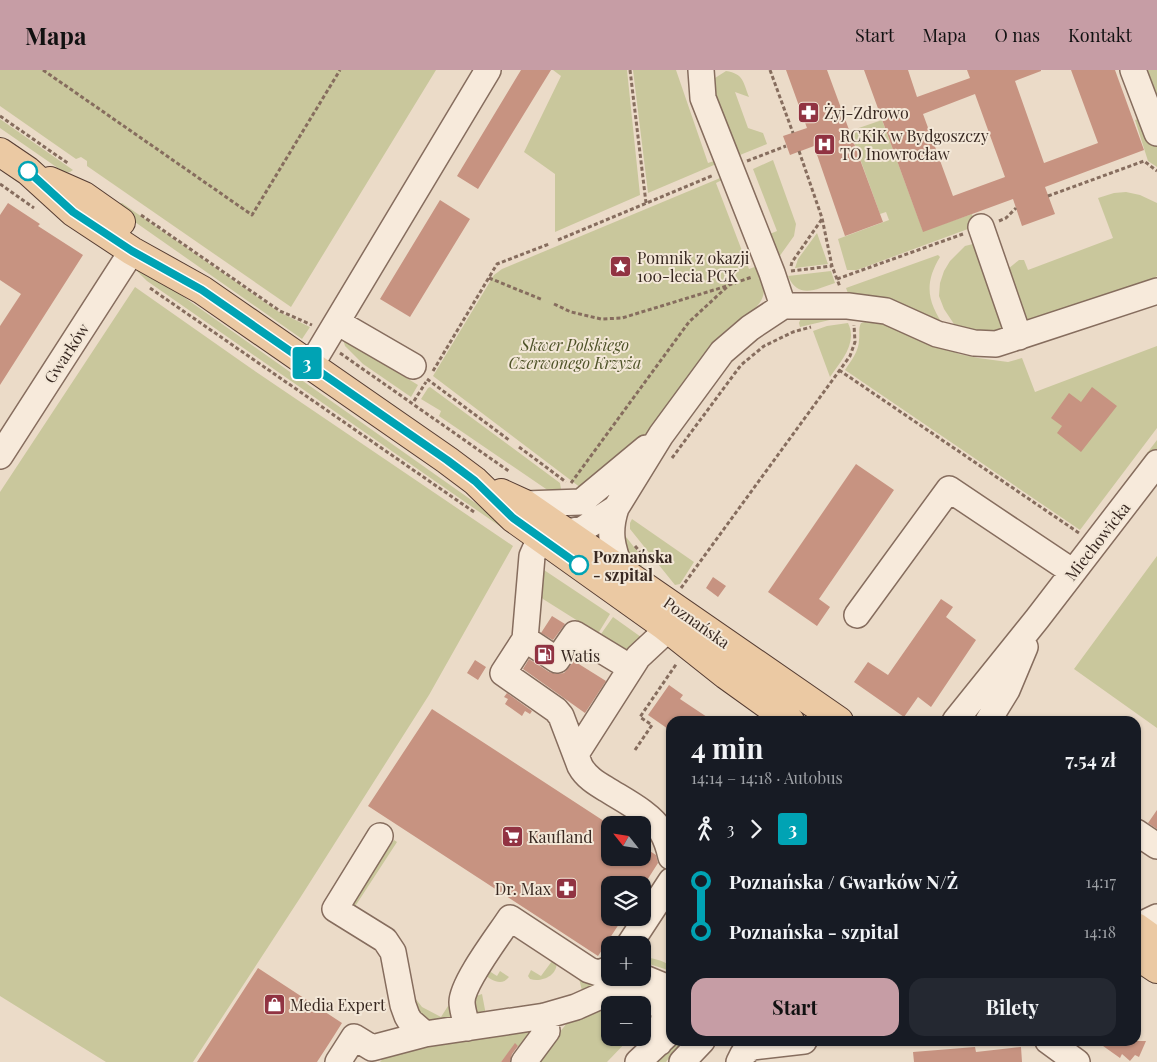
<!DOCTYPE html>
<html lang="pl">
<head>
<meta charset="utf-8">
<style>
	:root { --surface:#171b24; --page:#242831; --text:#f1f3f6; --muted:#9ea1a6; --accent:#c69da5 }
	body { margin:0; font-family:"Playfair Display",serif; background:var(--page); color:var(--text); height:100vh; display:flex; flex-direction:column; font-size:19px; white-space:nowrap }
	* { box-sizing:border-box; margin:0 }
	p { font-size:16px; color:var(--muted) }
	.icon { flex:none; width:28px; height:28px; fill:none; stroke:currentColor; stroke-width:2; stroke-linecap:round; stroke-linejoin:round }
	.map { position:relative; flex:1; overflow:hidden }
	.panel { position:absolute; left:666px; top:646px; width:475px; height:330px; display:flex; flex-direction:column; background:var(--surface); border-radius:15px; box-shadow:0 1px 4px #0004 }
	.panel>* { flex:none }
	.badge { padding:0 10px; border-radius:4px; font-size:18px; line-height:32px }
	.needle { width:32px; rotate:300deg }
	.controls { position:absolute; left:601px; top:746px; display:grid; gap:10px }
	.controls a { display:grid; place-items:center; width:50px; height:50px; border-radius:10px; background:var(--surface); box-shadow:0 1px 4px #0004; font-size:25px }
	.map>.badge { position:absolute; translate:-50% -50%; box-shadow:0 0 0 2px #fff }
	.legs { display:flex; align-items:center; gap:8px; height:55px; padding:0 25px; font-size:16px }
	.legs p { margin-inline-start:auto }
	.overview { display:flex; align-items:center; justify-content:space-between; height:85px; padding:0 25px }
	h1 { font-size:28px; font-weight:700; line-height:38px }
	.cta { display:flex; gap:10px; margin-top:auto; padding:10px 25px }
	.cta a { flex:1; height:58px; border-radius:15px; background:var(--accent); color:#111; font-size:20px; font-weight:700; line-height:58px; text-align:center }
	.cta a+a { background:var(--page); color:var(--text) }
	ul { padding:0 25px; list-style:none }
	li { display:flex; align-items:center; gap:18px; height:50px; font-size:19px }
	li i { display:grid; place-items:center; width:8px; height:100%; margin:0 6px; background:currentColor }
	li i::after { content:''; width:12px; height:12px; margin:-6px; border:4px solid; border-radius:50%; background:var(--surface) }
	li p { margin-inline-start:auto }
	li:first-child i { background:linear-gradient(#0000 50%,currentColor 0) }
	li:last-child i { background:linear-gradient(currentColor 50%,#0000 0) }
	header { display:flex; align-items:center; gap:30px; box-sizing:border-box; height:70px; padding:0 25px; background:var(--accent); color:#111 }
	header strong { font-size:24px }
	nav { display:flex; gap:28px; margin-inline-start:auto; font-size:18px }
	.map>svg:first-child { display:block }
	.green { fill:#c9c79c }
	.building { fill:#c79381; fill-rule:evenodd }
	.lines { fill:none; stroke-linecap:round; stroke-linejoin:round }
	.minor-casing { stroke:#866d5e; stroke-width:28 }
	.major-casing { stroke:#553c32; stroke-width:30 }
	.path { stroke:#866d5e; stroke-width:3; stroke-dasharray:4 2.5; stroke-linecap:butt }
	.minor { stroke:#f7eadb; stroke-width:25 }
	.major { stroke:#ebc9a3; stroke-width:28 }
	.line-1-casing { stroke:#fff; stroke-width:11 }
	.line-1 { stroke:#00a3b4; stroke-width:8 }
	.stop-1-dot { fill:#fff; stroke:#00a3b4; stroke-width:2.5 }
	.labels { text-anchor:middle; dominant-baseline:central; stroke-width:4; stroke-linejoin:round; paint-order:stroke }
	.poi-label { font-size:16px; fill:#382821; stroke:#f3e7d7; text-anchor:start }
	.park-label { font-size:16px; font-style:italic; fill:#4f5329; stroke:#f3e7d7 }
	.street-label { font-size:16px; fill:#382821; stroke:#f3e7d7 }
	.stop-label { font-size:16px; font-weight:bold; fill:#382821; stroke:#f3e7d7; text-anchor:start }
</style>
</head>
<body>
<header>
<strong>Mapa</strong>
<nav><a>Start</a><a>Mapa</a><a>O nas</a><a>Kontakt</a></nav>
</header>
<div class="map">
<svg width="1157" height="992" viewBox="0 0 1157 992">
	<rect width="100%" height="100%" fill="#ebdbc8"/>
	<!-- green -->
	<path class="green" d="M0,0H436L291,237L87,96V91L81,87L76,89L0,36Z
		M553,0H627L640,125L555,162V104L524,82L561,6Z
		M633,0H676L708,93L720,89L721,92L648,123Z
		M1140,0H1157V31Z
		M726,1C744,4 743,12 749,27L735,22L748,58L763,63L767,74L735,87L712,13L715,8Z
		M1143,47L1157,70V97L1148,91L1135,50Z
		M0,49L73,100L70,102L65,103L0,58Z
		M882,50L923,161L972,144L976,156L857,200H847L838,169L889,150L886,142L880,144L850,61Z
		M773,90L796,154L794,166L779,187L776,188L765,166L777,161L753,99Z
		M725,106L726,108L716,113L749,199L760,195C771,231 760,236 732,255C726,260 720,266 715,271L640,372L585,421L433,306L494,205L502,199Z
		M1126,122L1140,125L1157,133V206L1152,210L1028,253L1018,247L1008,199L1019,190H1024L1028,200L1113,168L1098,128L1114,123Z
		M122,133L279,242L310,257L302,269L115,138L118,134Z
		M817,163L828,194L795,198L798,189Z
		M981,172L1003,261L970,264L954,254L944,239L939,226L940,213L944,201L950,191L965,176Z
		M938,185L940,187C923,215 928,233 946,259L851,231L846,218Z
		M137,201H147L477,434L514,466L147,211Z
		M831,201L835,213C817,219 798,230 788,206Z
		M135,217L249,297L513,476L429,625L300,828L193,992H106L0,926V422Z
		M801,248H838L800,257L799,253Z
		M865,252L897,256L959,284L978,288L1008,292L1022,288L1035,322L1157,276V358L1080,460L845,300C851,291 859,281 859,270C860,264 858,259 861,253Z
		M848,253C858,273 841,291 830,307L813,261L827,256Z
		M343,269L418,315L411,327L363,294L345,276Z
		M430,317L560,413L561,419L557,422L549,421L439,346L441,341L421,329L428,318Z
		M1157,370V381L1090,470L1088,466V461Z
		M632,449L694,492L680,514L675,515L630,459V453Z
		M619,458L645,491L637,502L631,498Z
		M1157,486V658L1074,599Z
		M538,496L610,544L599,562L597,563L543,529L540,525Z
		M613,547L641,567L633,578L626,581L601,567V564Z
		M394,770L397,772L354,838L351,835Z
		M377,853L415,928L422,937L441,947L448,936L455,940L457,945L438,954L421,949Z
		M555,887C562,903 544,913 530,909L528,906L531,900L541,906Z
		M642,887C653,888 662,890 671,896V901L643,892Z
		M486,899L497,906L500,901L509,907C501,917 492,910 483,904Z
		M582,907L602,910L613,908L614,911L546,937L481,948L476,946L471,939L473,927L482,924L486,945L546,935L582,921L579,908Z
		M625,924L652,941L643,950L642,935H610V968H630L607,992H536L567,953L610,930Z
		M526,961L529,964L526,982L515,974L501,992H380L385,986L394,980Z
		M676,971H680L681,973L666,992H655Z"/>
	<!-- building -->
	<path class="building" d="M521,0H551L478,119L457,106Z
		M786,0H827L883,152L845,166L814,76L790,85L783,66L807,58Z
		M864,0H908L917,27L970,8L967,0H1041V1L1015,11L1044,93L1098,73L1071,0H1115L1144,80L1045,117L1055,144L1022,156L1013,129L923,162ZM975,24L1005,107L953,126L923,44Z
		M440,130L470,149L410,247L380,229Z
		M8,133L40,154L38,156L83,185L0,315V256L21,224L0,210V145Z
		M1092,317L1117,336L1081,382L1057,363L1062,356L1051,348L1069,323L1081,332Z
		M856,394L894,420L819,529L830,537L817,556L768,522Z
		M713,507L726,516L718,527L706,518Z
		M941,529L953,537L946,547L976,570L931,637L918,627L904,647L854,612L868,592L888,605Z
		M552,546L565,554L553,570L541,563Z
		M529,589L549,602L557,604L564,603L574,591L606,611L585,643L523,599Z
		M475,590L486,597L478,610L467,603Z
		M669,615L683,625L680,629L713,651H671V661L648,645Z
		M507,623L532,641L530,644L525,641L522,646L505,634L508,629L504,627Z
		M432,639L610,755V788H642V776L656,785L658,793L644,815H610V848H623L598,886L368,736Z
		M1157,740V759L1148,753Z
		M258,898L342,953L330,972L317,992H197Z
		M1096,971H1146L1139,987L1135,985L1130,991L1122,984L1120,988Z
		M515,973L518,976L512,984L510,992H501Z
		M975,977L976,982L1021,977L1022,992H914L913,982Z"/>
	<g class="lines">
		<defs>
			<path id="minor" d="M701,0L703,28L772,203L783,236
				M1133,0L1157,63
				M981,157L1019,267
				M337,252L413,296
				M311,295L488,0
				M0,386L132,181
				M525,434L581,432L646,378
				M616,438C608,462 612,477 621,500
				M567,462L583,459L616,438L661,365L722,282L750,258L783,236H848L886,241L937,264L974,273L996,274L1157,221
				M540,468L532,486L525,569L557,590L575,564L631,598L638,587L668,559
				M857,545L949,419L1073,502
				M525,569L503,603L556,640L561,646L580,696C586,707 596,713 606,719C625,731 650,743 662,762C666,769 669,778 671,787
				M955,651L1037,549L1157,393
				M988,651L1007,620L1025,577
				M576,684L631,598
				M1136,762L1157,776
				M380,766L335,839L385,870L393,882L403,935L407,946L410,951L425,964L545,946L576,937L641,908
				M1136,857L1157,847
				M629,875L671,811
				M642,907L671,919
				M614,920C643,921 645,919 665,942L659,973
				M467,958C466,950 462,940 462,932C462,913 499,865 510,848L589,900L598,903L610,899
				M1048,971L1077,992
				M338,992L354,967L372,978L425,964
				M524,992L547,961L545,946
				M638,992L671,961
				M682,992L702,971
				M739,992L743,984L752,977L804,971"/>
			<path id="major" d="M0,82L28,101L73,142L132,181L202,220L447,390L475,411L513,448L663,555L726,605L790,651
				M50,111L84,126L121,152
				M501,423L525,434L839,651
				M1136,857L1157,872
				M1136,885L1157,899"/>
		</defs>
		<!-- minor casing -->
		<use href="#minor" class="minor-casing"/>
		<!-- major casing -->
		<use href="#major" class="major-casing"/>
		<!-- path -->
		<path class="path" d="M43,0L252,145L340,0
			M630,0L646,133
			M770,0L793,63
			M0,46L69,94
			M799,81L822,148L832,196L840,217
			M747,91L786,76
			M0,114L34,138
			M1048,126L1144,91L1157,101
			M141,145L280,241L312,255
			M999,151L1006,148L1016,138
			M558,170L714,105
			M791,196L792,192L822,149
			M791,201L832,196
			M489,208L543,230
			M837,209L963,164
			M150,218L474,442
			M554,234L571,242L601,249L622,248L727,216
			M340,283L510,402
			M839,300L1079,463
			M433,301L497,194L549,174
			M427,309L509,370
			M414,331L426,312
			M519,377L566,412
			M672,388L741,295L764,276L793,262L811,257
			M571,413L689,252L729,215L752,207
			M635,476L647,490
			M681,518L850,286L855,272L854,255
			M635,680L652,655L640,647L677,593"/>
		<!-- minor -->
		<use href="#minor" class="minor"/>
		<!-- major -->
		<use href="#major" class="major"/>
	</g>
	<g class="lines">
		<defs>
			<path id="line-1" d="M28,101L73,142L132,181L202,220L447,390L475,411L513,448L579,495"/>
		</defs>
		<!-- line-1 casing -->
		<use href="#line-1" class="line-1-casing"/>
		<!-- line-1 -->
		<use href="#line-1" class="line-1"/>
	</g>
	<!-- icons -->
	<defs>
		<symbol id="pharmacy-square" viewBox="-11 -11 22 22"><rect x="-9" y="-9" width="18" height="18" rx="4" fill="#913342" stroke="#f3e7d7"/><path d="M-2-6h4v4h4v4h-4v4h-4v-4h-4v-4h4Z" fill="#fff"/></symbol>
		<symbol id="hospital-square" viewBox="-11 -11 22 22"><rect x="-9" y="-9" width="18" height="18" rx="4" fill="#913342" stroke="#f3e7d7"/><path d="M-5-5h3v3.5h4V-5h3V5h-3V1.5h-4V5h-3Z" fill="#fff"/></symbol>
		<symbol id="sight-square" viewBox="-11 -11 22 22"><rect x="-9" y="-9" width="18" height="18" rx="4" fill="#913342" stroke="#f3e7d7"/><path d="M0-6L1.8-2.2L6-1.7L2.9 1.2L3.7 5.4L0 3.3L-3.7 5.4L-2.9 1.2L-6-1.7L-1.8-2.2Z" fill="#fff"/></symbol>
		<symbol id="fuel-square" viewBox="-11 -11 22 22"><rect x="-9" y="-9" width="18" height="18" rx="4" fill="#913342" stroke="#f3e7d7"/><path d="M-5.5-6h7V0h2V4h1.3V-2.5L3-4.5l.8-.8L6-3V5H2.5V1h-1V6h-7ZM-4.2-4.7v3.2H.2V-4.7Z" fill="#fff"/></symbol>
		<symbol id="supermarket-square" viewBox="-11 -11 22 22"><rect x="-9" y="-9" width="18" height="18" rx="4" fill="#913342" stroke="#f3e7d7"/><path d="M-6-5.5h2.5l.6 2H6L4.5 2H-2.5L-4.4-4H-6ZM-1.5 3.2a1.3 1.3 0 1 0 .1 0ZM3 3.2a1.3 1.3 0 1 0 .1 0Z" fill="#fff"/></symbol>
		<symbol id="shop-square" viewBox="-11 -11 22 22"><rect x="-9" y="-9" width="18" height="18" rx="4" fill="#913342" stroke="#f3e7d7"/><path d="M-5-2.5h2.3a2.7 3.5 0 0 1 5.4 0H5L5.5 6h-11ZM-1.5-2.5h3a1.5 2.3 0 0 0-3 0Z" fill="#fff"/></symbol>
	</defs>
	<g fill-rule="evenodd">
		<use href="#pharmacy-square" x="796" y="30" width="25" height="25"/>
		<use href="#hospital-square" x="812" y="62" width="25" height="25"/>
		<use href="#sight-square" x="608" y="184" width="25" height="25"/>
		<use href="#fuel-square" x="532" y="572" width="25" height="25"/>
		<use href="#supermarket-square" x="500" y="754" width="25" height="25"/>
		<use href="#pharmacy-square" x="554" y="806" width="25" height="25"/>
		<use href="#shop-square" x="262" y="922" width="25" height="25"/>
	</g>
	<!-- markers -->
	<g class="stop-1-dot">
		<circle cx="28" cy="101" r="9"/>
		<circle cx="579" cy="495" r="9"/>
	</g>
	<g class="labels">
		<!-- poi labels -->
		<g class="poi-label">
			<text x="824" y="42">Żyj-Zdrowo</text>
			<text x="840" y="65">RCKiK w Bydgoszczy<tspan x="840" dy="18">TO Inowrocław</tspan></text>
			<text x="637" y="187">Pomnik z okazji<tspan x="637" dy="18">100-lecia PCK</tspan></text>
			<text x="561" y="585">Watis</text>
			<text x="528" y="766">Kaufland</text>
			<text x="551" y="818" text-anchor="end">Dr. Max</text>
			<text x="290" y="934">Media Expert</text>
		</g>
		<!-- park labels -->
		<g class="park-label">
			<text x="575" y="274">Skwer Polskiego<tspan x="575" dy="18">Czerwonego Krzyża</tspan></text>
		</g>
		<!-- street labels -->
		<g class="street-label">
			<text transform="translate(66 283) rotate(-57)">Gwarków</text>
			<text transform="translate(1097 471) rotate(-52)">Miechowicka</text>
			<text transform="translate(697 552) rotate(35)">Poznańska</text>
		</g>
		<!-- stop labels -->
		<g class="stop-label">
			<text x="593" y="486">Poznańska<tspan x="593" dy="18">- szpital</tspan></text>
		</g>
	</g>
</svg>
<div class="controls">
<a><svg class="needle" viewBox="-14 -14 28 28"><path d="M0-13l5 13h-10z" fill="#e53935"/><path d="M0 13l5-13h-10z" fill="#9ea1a6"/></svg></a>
<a><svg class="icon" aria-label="layers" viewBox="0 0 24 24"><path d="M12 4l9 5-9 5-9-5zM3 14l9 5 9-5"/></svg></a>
<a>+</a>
<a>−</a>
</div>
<b class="badge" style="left:307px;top:293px;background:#00a3b4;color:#fff">3</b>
<section class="panel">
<div class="overview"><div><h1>4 min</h1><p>14:14 – 14:18 · Autobus</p></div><b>7.54 zł</b></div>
<div class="legs"><svg class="icon" aria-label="walk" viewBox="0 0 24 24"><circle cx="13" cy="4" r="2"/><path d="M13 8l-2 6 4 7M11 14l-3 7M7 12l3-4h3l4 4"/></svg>3<svg class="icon" aria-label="forward" viewBox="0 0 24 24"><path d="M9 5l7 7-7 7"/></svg><b class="badge" style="background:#00a3b4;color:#fff">3</b></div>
<ul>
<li><i style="color:#00a3b4"></i><b>Poznańska / Gwarków N/Ż</b><p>14:17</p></li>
<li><i style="color:#00a3b4"></i><b>Poznańska - szpital</b><p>14:18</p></li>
</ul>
<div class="cta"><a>Start</a><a>Bilety</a></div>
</section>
</div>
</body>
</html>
